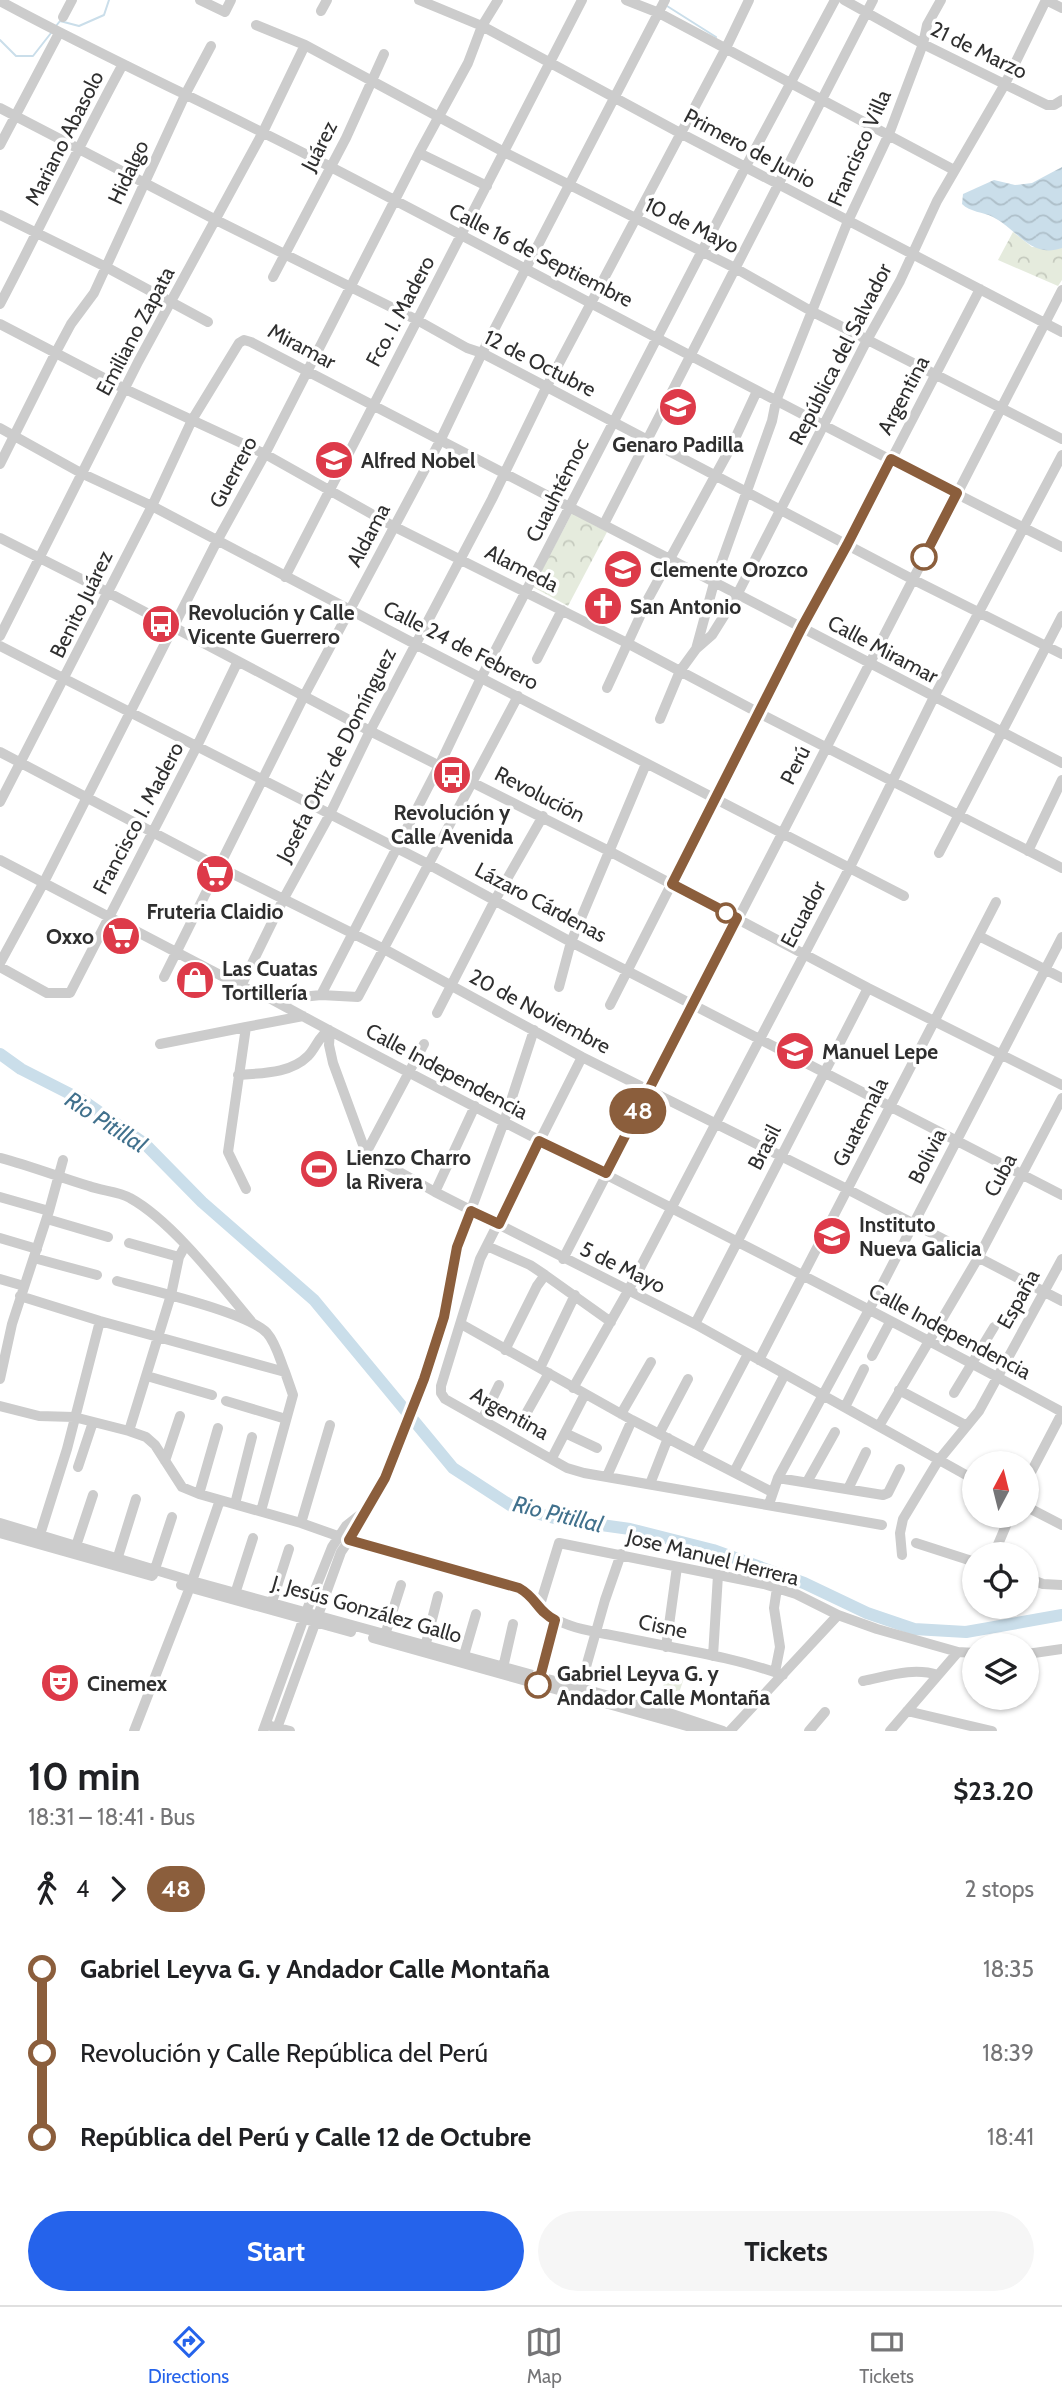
<!DOCTYPE html>
<html lang="en">
<head>
<meta charset="utf-8">
<style>
	:root { --surface:#fff; --page:#f6f6f6; --text:#202124; --muted:#757577; --line:#e0e0e0; --accent:#2563eb }
	body { margin:0; font-family:Cabin,sans-serif; background:var(--page); color:var(--text); height:100vh; display:flex; flex-direction:column; font-size:26px; white-space:nowrap }
	* { box-sizing:border-box; margin:0 }
	p { font-size:23px; color:var(--muted) }
	.icon { flex:none; width:38px; height:38px; fill:none; stroke:currentColor; stroke-width:2; stroke-linecap:round; stroke-linejoin:round }
	.map { position:relative; height:1731px; overflow:hidden }
	.side { display:flex; flex-direction:column; background:var(--surface); flex:1 }
	.side>* { flex:none }
	.badge { padding:0 14px; border-radius:23px; font-size:24px; line-height:46px }
	.needle { width:46px; rotate:7deg }
	.fabs { position:absolute; left:962px; top:1451px; display:grid; gap:14px }
	.fabs a { display:grid; place-items:center; width:77px; height:77px; border-radius:50%; background:var(--surface); box-shadow:0 2px 5px #0004; font-size:35px }
	.map>.badge { position:absolute; translate:-50% -50%; box-shadow:0 0 0 4px #fff }
	.legs { display:flex; align-items:center; gap:10px; height:77px; padding:0 28px; font-size:23px }
	.legs p { margin-inline-start:auto }
	.summary { display:flex; align-items:center; justify-content:space-between; height:119px; padding:0 28px }
	h1 { font-size:38px; font-weight:700; line-height:52px }
	.primary-button { display:flex; gap:14px; margin-top:auto; padding:14px 28px }
	.primary-button a { flex:1; height:80px; border-radius:42px; background:var(--accent); color:#fff; font-size:28px; font-weight:700; line-height:80px; text-align:center }
	.primary-button a+a { background:var(--page); color:var(--text) }
	ul { padding:0 28px; list-style:none }
	li { display:flex; align-items:center; gap:24px; height:84px; font-size:26px }
	li i { display:grid; place-items:center; width:10px; height:100%; margin:0 9px; background:currentColor }
	li i::after { content:''; width:18px; height:18px; margin:-9px; border:5px solid; border-radius:50%; background:var(--surface) }
	li p { margin-inline-start:auto }
	li:first-child i { background:linear-gradient(#0000 50%,currentColor 0) }
	li:last-child i { background:linear-gradient(currentColor 50%,#0000 0) }
	.dock { display:flex; justify-content:space-around; align-items:center; height:98px; border-top:2px solid var(--line); background:var(--surface); font-size:19px; color:var(--muted) }
	.dock a { display:grid; justify-items:center; gap:4px }
	.dock .on { color:var(--accent) }
	.map>svg:first-child { display:block }
	.grass { fill:#e5ebdd }
	.park { fill:url(#park-crowns) }
	.water { fill:url(#water-waves) }
	.lines { fill:none; stroke-linecap:round; stroke-linejoin:round }
	.stream { stroke:#cadeea; stroke-width:2 }
	.river { stroke:#cadeea; stroke-width:12 }
	.minor { stroke:#ccc; stroke-width:10 }
	.line-1-casing { stroke:#fff; stroke-width:16 }
	.line-1 { stroke:#8b5e3c; stroke-width:10 }
	.stop-1-dot { fill:#fff; stroke:#8b5e3c; stroke-width:3.5 }
	.labels { text-anchor:middle; dominant-baseline:central; stroke-width:7; stroke-linejoin:round; paint-order:stroke }
	.street-label { font-size:21px; fill:#2f2f2f; stroke:#fff }
	.poi-label { font-size:21px; font-weight:bold; fill:#2f2f2f; stroke:#fff; text-anchor:start }
	.stop-label { font-size:21px; font-weight:bold; fill:#2f2f2f; stroke:#fff; text-anchor:start }
	.water-label { font-size:23px; font-style:italic; fill:#41718d; stroke:#fff }
</style>
</head>
<body>
<div class="map">
<svg width="1062" height="1731" viewBox="0 0 1062 1731">
	<defs>
		<pattern id="park-crowns" width="20" height="18" patternUnits="userSpaceOnUse" patternTransform="scale(1.75)"><rect width="20" height="18" fill="#e5ebdd"/><path d="M2 6a3 3 0 1 1 6 0M12 15a3 3 0 1 1 6 0" fill="none" stroke="#c5cabe"/></pattern>
		<pattern id="water-waves" width="16" height="10" patternUnits="userSpaceOnUse" patternTransform="scale(1.75)"><rect width="16" height="10" fill="#cadeea"/><path d="M0 5q4-4 8 0t8 0" fill="none" stroke="#aebfc9"/></pattern>
	</defs>
	<rect width="100%" height="100%" fill="#fff"/>
	<!-- grass -->
	<path class="grass" d="M668,1670L685,1675L676,1702L660,1697Z"/>
	<!-- park -->
	<path class="park" d="M1013,232L1032,247L1062,248V280L1058,286L998,260Z
		M572,513L607,532L568,606L533,587Z"/>
	<!-- water -->
	<path class="water" d="M1062,167V248C1031,259 1018,230 993,217C983,212 970,212 962,204L963,194L994,180L1015,185L1032,183Z"/>
	<g class="lines">
		<!-- stream -->
		<path class="stream" d="M667,6L716,37
			M56,26L60,21L79,26L104,15L109,0
			M0,40L16,56H33L51,33"/>
		<!-- river -->
		<path class="river" d="M0,1054L21,1069L82,1100L145,1144L202,1202L314,1300L453,1468L513,1507L558,1519L630,1529L713,1550L804,1583L867,1613L914,1629L966,1632L1062,1615"/>
		<!-- minor -->
		<path class="minor" d="M200,0L225,12L231,0
			M419,0L482,26L680,133L1062,332
			M626,0L659,13L954,170
			M844,0L923,44L1047,105H1054L1062,100
			M1046,0L1062,8
			M0,1C107,59 219,109 327,165C572,292 815,424 1062,547
			M321,11L327,0
			M63,17L72,0
			M256,25L305,45L504,152L735,268L811,311L1062,439
			M0,108L216,220L417,320L467,348L482,353L912,579L1062,654
			M0,145L59,33
			M419,153L487,186
			M0,215L106,267L208,322
			M273,277L346,138L384,54
			M0,304C42,224 80,143 123,64
			M0,324L125,389L265,454L393,526L629,644L759,713L1062,868
			M0,428L81,473L152,506L415,644L904,896
			M0,464L56,352L71,324L94,293L186,93L211,46
			M604,524L873,0
			M0,538L107,592L370,731L609,851L868,988L1062,1085
			M285,577L582,0
			M0,636L138,362L263,132L305,45
			M0,646L428,864L571,942L1062,1195
			M696,649L714,583L772,421L776,401L848,221L889,134L923,44L927,25L941,0
			M537,659L562,610
			M607,688L648,599L732,445L757,391
			M660,719L680,671L696,649L712,635L737,595L867,340L900,281L937,201L1005,84L1046,0
			M0,752L219,867L384,949L582,1057L847,1189L1062,1301
			M0,802L152,506L192,420L239,343L244,340L251,342C521,482 792,622 1062,763
			M1028,851L1062,780
			M939,853L1062,616
			M0,860L241,986L273,1000C533,1142 802,1270 1062,1412
			M979,936L1062,978
			M0,963L44,882L217,541L265,454L419,153L468,63L482,26L498,0
			M0,967L47,993H70L197,746L238,661
			M164,977L304,696L440,441L482,353L665,0
			M241,986L284,898L329,816L370,731L492,499L546,388L726,48L749,0
			M559,987L571,942L646,764
			M321,995L358,997L518,696
			M273,1000L321,995L440,764L481,678L745,168L835,0
			M610,1005L802,627L847,545L980,289
			M437,1013L495,900L543,816
			M330,1031L329,1045L333,1063L366,1153L435,1192L695,1324L975,1480
			M160,1044L246,1027
			M582,1057L480,1259L441,1386V1393L445,1399L567,1468L584,1473L882,1525
			M238,1075C261,1073 290,1074 308,1056C316,1048 318,1037 329,1030
			M366,1153L424,1044
			M1,1158C31,1166 59,1177 89,1186C102,1191 118,1191 130,1198C172,1221 220,1284 251,1321
			M246,1189L228,1152L246,1027L303,1016
			M435,1192L475,1106
			M0,1197L49,1211
			M47,1219L108,1237
			M0,1238L37,1249
			M129,1243L179,1257
			M487,1246L530,1265L545,1275
			M34,1258L97,1275
			M563,1259L1062,290
			M0,1279L24,1286
			M117,1281C149,1290 247,1312 267,1333C276,1343 280,1360 285,1372
			M20,1296L100,1321L285,1372L293,1395L261,1511
			M461,1324L632,1420L772,1492
			M695,1324L868,988
			M505,1350L537,1286L545,1275L611,1322
			M872,1356L890,1322
			M759,1360L996,902
			M540,1368L575,1295
			M147,1376L212,1395
			M0,1379L12,1324L49,1211L63,1160
			M573,1388L628,1291L850,867L934,697L1062,455
			M899,1390L967,1426
			M954,1393L994,1327
			M226,1401L286,1419
			M0,1406L39,1416L74,1417L129,1431L146,1437L155,1445L182,1487L199,1494L301,1523L349,1540L519,1588C535,1597 541,1614 559,1621C580,1631 604,1633 626,1638C678,1649 733,1657 783,1675
			M845,1407L864,1369
			M527,1412L549,1373
			M621,1414L651,1362
			M482,1420L499,1385
			M879,1426L978,1258L1062,1098
			M129,1431L171,1295L179,1257L185,1246
			M565,1433L597,1448
			M659,1434L688,1379
			M696,1453L748,1354
			M552,1458L585,1394
			M165,1461L180,1416
			M78,1467L93,1422
			M734,1472L785,1374
			M607,1476L632,1420
			M778,1478L883,1495L888,1493L900,1469
			M1027,1480L1062,1413
			M807,1482L835,1432
			M650,1484L668,1438
			M848,1489L866,1452
			M199,1494L218,1428
			M235,1504L252,1437
			M769,1504L778,1478L869,1310L1062,937
			M1027,1507L1062,1525
			M0,1523L192,1581L660,1710L723,1731
			M301,1523L330,1425
			M0,1533L152,1576
			M38,1541L67,1449L100,1321
			M916,1543L975,1562
			M74,1552L93,1495
			M994,1554L1010,1516
			M902,1555L900,1533L903,1519L938,1461L979,1411L1062,1259
			M116,1563L136,1499
			M153,1575L172,1517
			M1027,1578L1043,1584L1062,1585
			M181,1585L351,1632
			M234,1597L253,1538
			M272,1602L289,1549
			M539,1608L559,1543L764,1584L796,1594L838,1615L877,1629L958,1652L975,1653
			M373,1638L705,1731
			M384,1638L401,1585
			M666,1647L677,1567
			M424,1651L438,1596
			M1027,1654L1062,1649
			M713,1656L718,1575
			M462,1662L476,1614
			M502,1672L513,1624
			M775,1672L780,1647L774,1608L777,1588
			M863,1681C888,1676 913,1667 938,1675
			M539,1682L555,1620
			M578,1695L605,1600L621,1554
			M907,1711L992,1731
			M271,1726L290,1731
			M134,1731L190,1587L220,1500
			M263,1731L306,1612L332,1547L346,1526L365,1511
			M276,1731L341,1552L360,1524L365,1511L385,1478L424,1379L445,1317L457,1247L504,1122L534,1030
			M730,1731L838,1615
			M809,1731L825,1712
			M890,1731L958,1652"/>
	</g>
	<g class="lines">
		<defs>
			<path id="line-1" d="M538,1685L555,1620C537,1611 537,1598 519,1588L349,1540L385,1478L424,1379L444,1317L457,1247L471,1211L499,1224L539,1141L606,1173L737,918L672,884L802,627L847,545L891,459L957,493L924,557"/>
		</defs>
		<!-- line-1 casing -->
		<use href="#line-1" class="line-1-casing"/>
		<!-- line-1 -->
		<use href="#line-1" class="line-1"/>
	</g>
	<!-- icons -->
	<defs>
		<symbol id="school-disc" viewBox="-11 -11 22 22"><circle r="9.5" fill="#dd3a49" stroke="#fff"/><path d="M0-5L7-2L0 1L-7-2ZM-4 1L0 2.5L4 1V4Q0 6-4 4Z" fill="#fff"/></symbol>
		<symbol id="church-disc" viewBox="-11 -11 22 22"><circle r="9.5" fill="#dd3a49" stroke="#fff"/><path d="M-1.2-6h2.4v3.5h3.3v2.4h-3.3V6h-2.4V-.1h-3.3v-2.4h3.3Z" fill="#fff"/></symbol>
		<symbol id="bus-disc" viewBox="-11 -11 22 22"><circle r="9.5" fill="#dd3a49" stroke="#fff"/><path d="M-5-6H5V4H4V6H2V4H-2V6H-4V4H-5ZM-3.5-4V0h7V-4ZM-3.5 1.2v1.5H-2V1.2ZM2 1.2v1.5H3.5V1.2Z" fill="#fff"/></symbol>
		<symbol id="supermarket-disc" viewBox="-11 -11 22 22"><circle r="9.5" fill="#dd3a49" stroke="#fff"/><path d="M-6-5.5h2.5l.6 2H6L4.5 2H-2.5L-4.4-4H-6ZM-1.5 3.2a1.3 1.3 0 1 0 .1 0ZM3 3.2a1.3 1.3 0 1 0 .1 0Z" fill="#fff"/></symbol>
		<symbol id="shop-disc" viewBox="-11 -11 22 22"><circle r="9.5" fill="#dd3a49" stroke="#fff"/><path d="M-5-2.5h2.3a2.7 3.5 0 0 1 5.4 0H5L5.5 6h-11ZM-1.5-2.5h3a1.5 2.3 0 0 0-3 0Z" fill="#fff"/></symbol>
		<symbol id="stadium-disc" viewBox="-11 -11 22 22"><circle r="9.5" fill="#dd3a49" stroke="#fff"/><path d="M0-5a6.5 5 0 1 0 0 10a6.5 5 0 1 0 0-10ZM-3.5-1.8h7v3.6h-7Z" fill="#fff"/></symbol>
		<symbol id="theatre-disc" viewBox="-11 -11 22 22"><circle r="9.5" fill="#dd3a49" stroke="#fff"/><path d="M-5-5.5Q0-4 5-5.5V0Q5 5 0 6Q-5 5-5 0ZM-3.3-2.5H-1v1.5H-3.3ZM1-2.5H3.3v1.5H1ZM-2.8 1Q0 5.5 2.8 1Z" fill="#fff"/></symbol>
	</defs>
	<g fill-rule="evenodd">
		<use href="#school-disc" x="656" y="385" width="44" height="44"/>
		<use href="#school-disc" x="312" y="438" width="44" height="44"/>
		<use href="#school-disc" x="601" y="547" width="44" height="44"/>
		<use href="#church-disc" x="581" y="584" width="44" height="44"/>
		<use href="#bus-disc" x="139" y="602" width="44" height="44"/>
		<use href="#bus-disc" x="430" y="753" width="44" height="44"/>
		<use href="#supermarket-disc" x="193" y="852" width="44" height="44"/>
		<use href="#supermarket-disc" x="99" y="914" width="44" height="44"/>
		<use href="#shop-disc" x="173" y="958" width="44" height="44"/>
		<use href="#school-disc" x="773" y="1029" width="44" height="44"/>
		<use href="#stadium-disc" x="297" y="1147" width="44" height="44"/>
		<use href="#school-disc" x="810" y="1214" width="44" height="44"/>
		<use href="#theatre-disc" x="38" y="1661" width="44" height="44"/>
	</g>
	<!-- markers -->
	<g class="stop-1-dot">
		<circle cx="924" cy="557" r="12"/>
		<circle cx="726" cy="913" r="9"/>
		<circle cx="538" cy="1685" r="12"/>
	</g>
	<g class="labels">
		<!-- street labels -->
		<g class="street-label">
			<text transform="translate(979 50) rotate(26)">21 de Marzo</text>
			<text transform="translate(64 138) rotate(-63)">Mariano Abasolo</text>
			<text transform="translate(319 146) rotate(-63)">Juárez</text>
			<text transform="translate(750 148) rotate(28)">Primero de Junio</text>
			<text transform="translate(859 148) rotate(-66)">Francisco Villa</text>
			<text transform="translate(128 172) rotate(-65)">Hidalgo</text>
			<text transform="translate(692 225) rotate(26)">10 de Mayo</text>
			<text transform="translate(541 255) rotate(27)">Calle 16 de Septiembre</text>
			<text transform="translate(400 311) rotate(-62)">Fco. I. Madero</text>
			<text transform="translate(135 331) rotate(-62)">Emiliano Zapata</text>
			<text transform="translate(302 346) rotate(28)">Miramar</text>
			<text transform="translate(840 354) rotate(-63)">República del Salvador</text>
			<text transform="translate(540 363) rotate(27)">12 de Octubre</text>
			<text transform="translate(903 395) rotate(-62)">Argentina</text>
			<text transform="translate(233 472) rotate(-62)">Guerrero</text>
			<text transform="translate(557 490) rotate(-63)">Cuauhtémoc</text>
			<text transform="translate(368 535) rotate(-62)">Aldama</text>
			<text transform="translate(522 568) rotate(27)">Alameda</text>
			<text transform="translate(81 604) rotate(-64)">Benito Juárez</text>
			<text transform="translate(461 645) rotate(27)">Calle 24 de Febrero</text>
			<text transform="translate(883 649) rotate(28)">Calle Miramar</text>
			<text transform="translate(336 755) rotate(-63)">Josefa Ortiz de Domínguez</text>
			<text transform="translate(795 765) rotate(-63)">Perú</text>
			<text transform="translate(540 794) rotate(27)">Revolución</text>
			<text transform="translate(138 818) rotate(-62)">Francisco I. Madero</text>
			<text transform="translate(541 902) rotate(28)">Lázaro Cárdenas</text>
			<text transform="translate(803 914) rotate(-62)">Ecuador</text>
			<text transform="translate(540 1011) rotate(28)">20 de Noviembre</text>
			<text transform="translate(447 1071) rotate(28)">Calle Independencia</text>
			<text transform="translate(860 1122) rotate(-63)">Guatemala</text>
			<text transform="translate(764 1147) rotate(-63)">Brasil</text>
			<text transform="translate(927 1156) rotate(-63)">Bolivia</text>
			<text transform="translate(1000 1175) rotate(-62)">Cuba</text>
			<text transform="translate(623 1267) rotate(26)">5 de Mayo</text>
			<text transform="translate(1018 1299) rotate(-61)">España</text>
			<text transform="translate(950 1331) rotate(28)">Calle Independencia</text>
			<text transform="translate(510 1413) rotate(29)">Argentina</text>
			<text transform="translate(713 1557) rotate(14)">Jose Manuel Herrera</text>
			<text transform="translate(367 1609) rotate(16)">J. Jesús González Gallo</text>
			<text transform="translate(663 1626) rotate(12)">Cisne</text>
		</g>
		<!-- poi labels -->
		<g class="poi-label">
			<text x="678" y="444" text-anchor="middle">Genaro Padilla</text>
			<text x="361" y="460">Alfred Nobel</text>
			<text x="650" y="569">Clemente Orozco</text>
			<text x="630" y="606">San Antonio</text>
			<text x="188" y="612">Revolución y Calle<tspan x="188" dy="24">Vicente Guerrero</tspan></text>
			<text x="452" y="812" text-anchor="middle">Revolución y<tspan x="452" dy="24">Calle Avenida</tspan></text>
			<text x="215" y="911" text-anchor="middle">Fruteria Claidio</text>
			<text x="94" y="936" text-anchor="end">Oxxo</text>
			<text x="222" y="968">Las Cuatas<tspan x="222" dy="24">Tortillería</tspan></text>
			<text x="822" y="1051">Manuel Lepe</text>
			<text x="346" y="1157">Lienzo Charro<tspan x="346" dy="24">la Rivera</tspan></text>
			<text x="859" y="1224">Instituto<tspan x="859" dy="24">Nueva Galicia</tspan></text>
			<text x="87" y="1683">Cinemex</text>
		</g>
		<!-- stop labels -->
		<g class="stop-label">
			<text x="557" y="1673">Gabriel Leyva G. y<tspan x="557" dy="24">Andador Calle Montaña</tspan></text>
		</g>
		<!-- water labels -->
		<g class="water-label">
			<text transform="translate(106 1122) rotate(33)">Rio Pitillal</text>
			<text transform="translate(558 1514) rotate(14)">Rio Pitillal</text>
		</g>
	</g>
</svg>
<div class="fabs">
<a><svg class="needle" viewBox="-14 -14 28 28"><path d="M0-13l5 13h-10z" fill="#e53935"/><path d="M0 13l5-13h-10z" fill="#757577"/></svg></a>
<a><svg class="icon" aria-label="locate" viewBox="0 0 24 24"><circle cx="12" cy="12" r="6"/><path d="M12 2v4M12 18v4M2 12h4M18 12h4"/></svg></a>
<a><svg class="icon" aria-label="layers" viewBox="0 0 24 24"><path d="M12 4l9 5-9 5-9-5zM3 14l9 5 9-5"/></svg></a>
</div>
<b class="badge" style="left:638px;top:1111px;background:#8b5e3c;color:#fff">48</b>
</div>
<section class="side">
<div class="summary"><div><h1>10 min</h1><p>18:31 – 18:41 · Bus</p></div><b>$23.20</b></div>
<div class="legs"><svg class="icon" aria-label="walk" viewBox="0 0 24 24"><circle cx="13" cy="4" r="2"/><path d="M13 8l-2 6 4 7M11 14l-3 7M7 12l3-4h3l4 4"/></svg>4<svg class="icon" aria-label="forward" viewBox="0 0 24 24"><path d="M9 5l7 7-7 7"/></svg><b class="badge" style="background:#8b5e3c;color:#fff">48</b><p>2 stops</p></div>
<ul>
<li><i style="color:#8b5e3c"></i><b>Gabriel Leyva G. y Andador Calle Montaña</b><p>18:35</p></li>
<li><i style="color:#8b5e3c"></i><span>Revolución y Calle República del Perú</span><p>18:39</p></li>
<li><i style="color:#8b5e3c"></i><b>República del Perú y Calle 12 de Octubre</b><p>18:41</p></li>
</ul>
<div class="primary-button"><a>Start</a><a>Tickets</a></div>
</section>
<nav class="dock">
<a class="on"><svg class="icon" aria-label="directions" viewBox="0 0 24 24"><path d="M12 3l9 9-9 9-9-9zM9 14v-3h6M13 9l2 2-2 2"/></svg>Directions</a>
<a><svg class="icon" aria-label="map" viewBox="0 0 24 24"><path d="M3 6l6-2 6 2 6-2v14l-6 2-6-2-6 2zM9 4v14M15 6v14"/></svg>Map</a>
<a><svg class="icon" aria-label="tickets" viewBox="0 0 24 24"><path d="M3 7h18v10H3zM15 7v10"/></svg>Tickets</a>
</nav>
</body>
</html>
